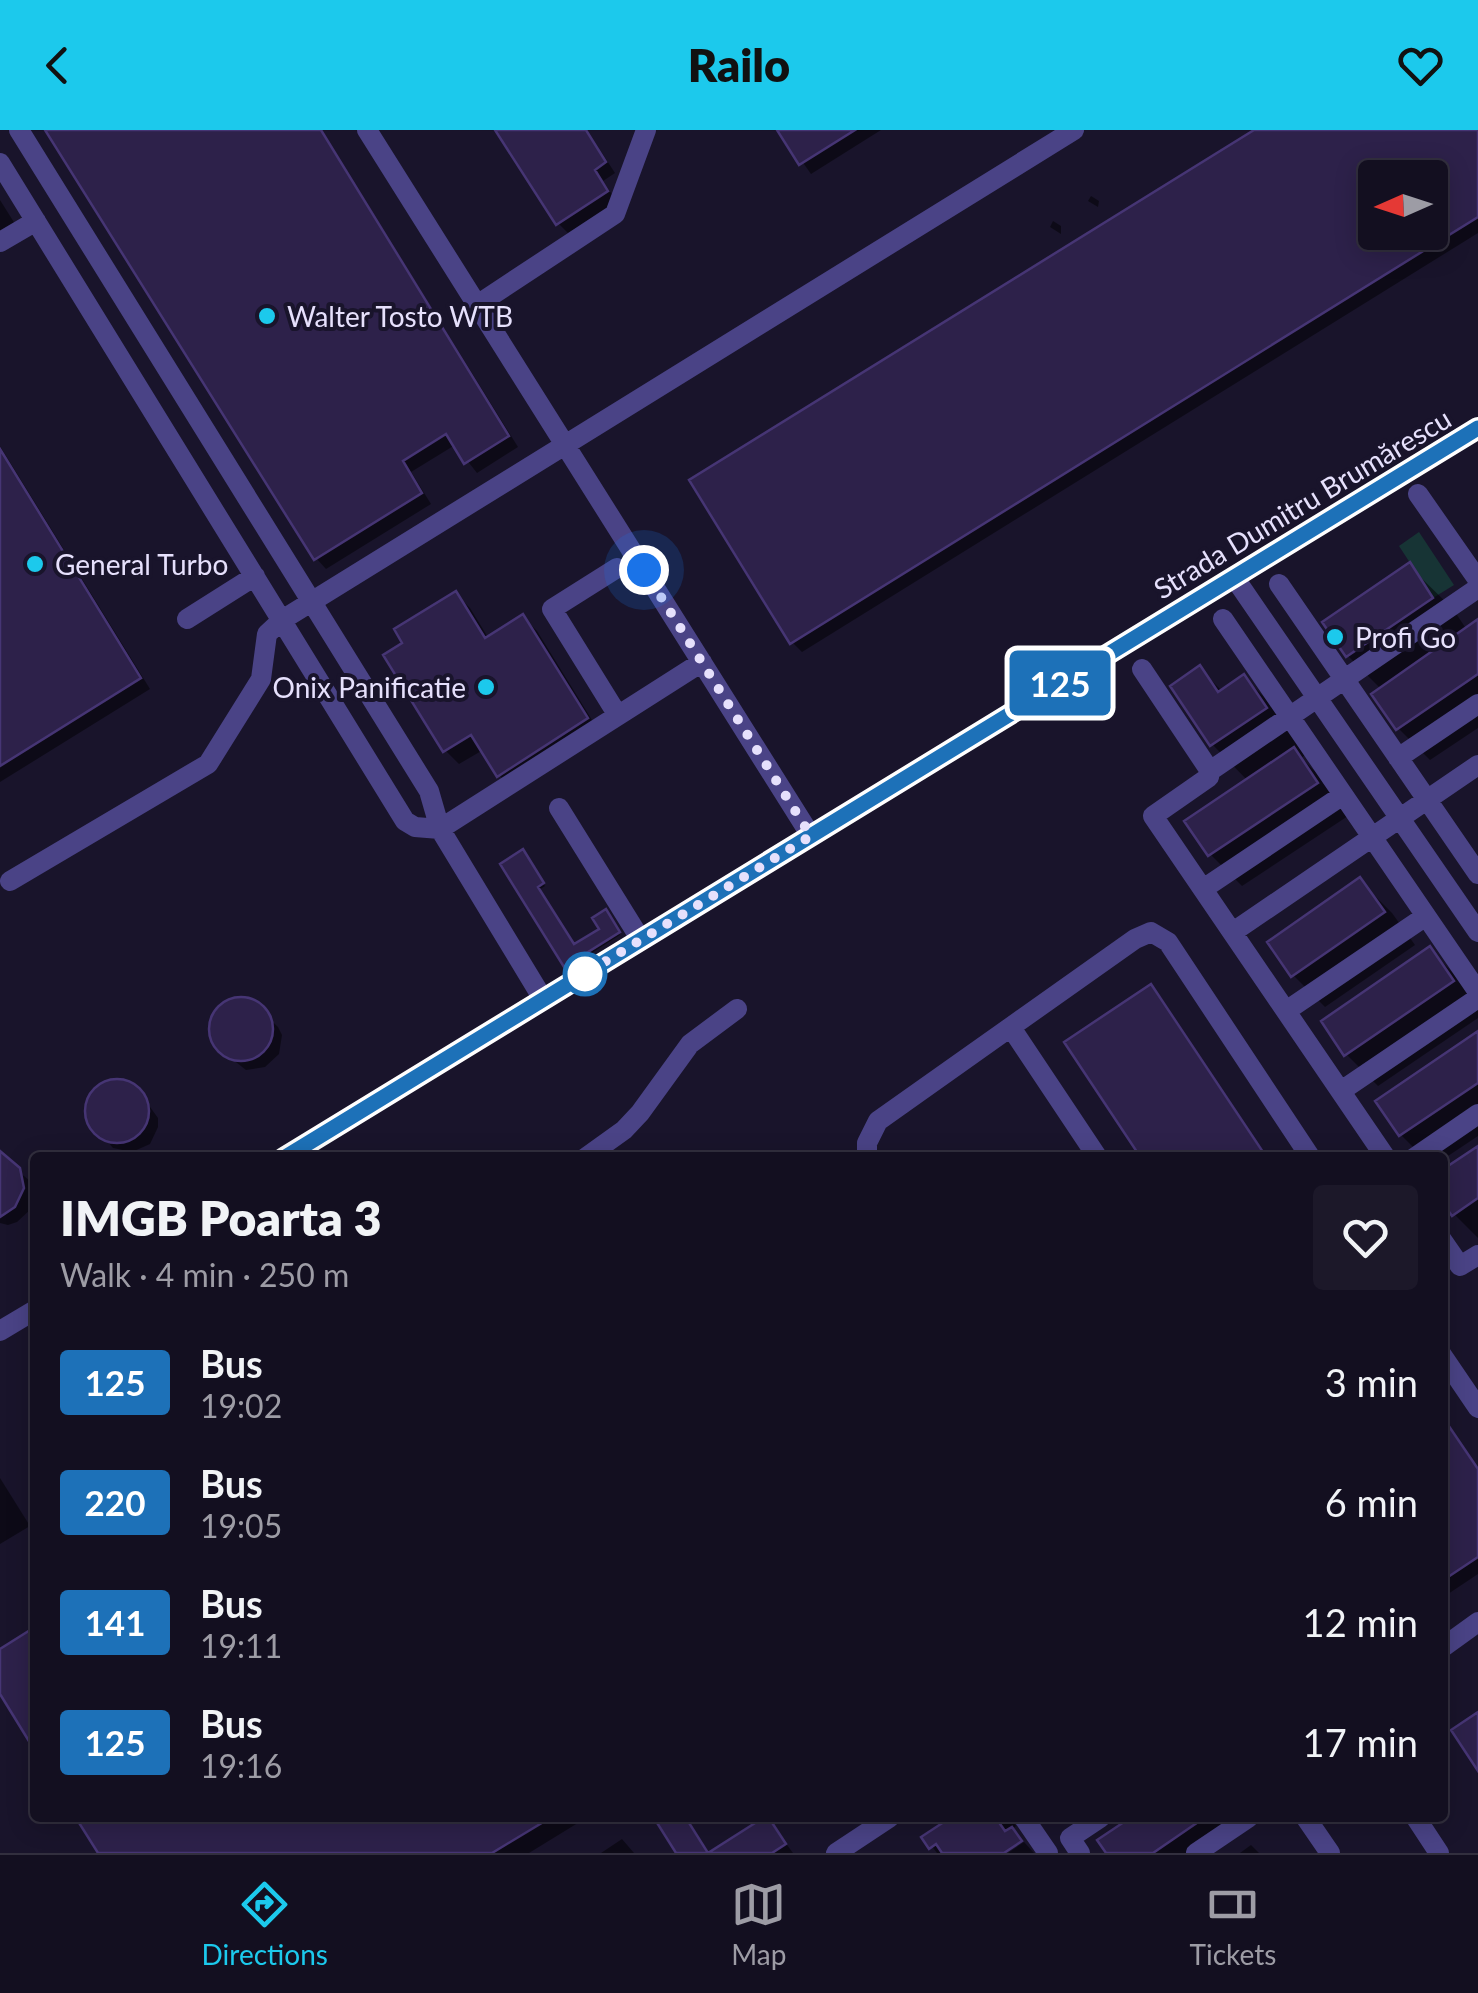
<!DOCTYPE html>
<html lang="en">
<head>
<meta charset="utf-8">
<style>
	:root { --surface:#130f20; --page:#1c1829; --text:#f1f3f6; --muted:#9d9ca5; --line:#322f3e; --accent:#1cc9ec }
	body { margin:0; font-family:Lato,sans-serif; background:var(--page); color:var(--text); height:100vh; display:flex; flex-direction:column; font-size:38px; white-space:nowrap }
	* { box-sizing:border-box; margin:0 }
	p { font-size:32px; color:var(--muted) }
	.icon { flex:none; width:55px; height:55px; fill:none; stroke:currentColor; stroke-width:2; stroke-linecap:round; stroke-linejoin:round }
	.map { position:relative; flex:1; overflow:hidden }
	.side { position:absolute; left:30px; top:1022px; width:1418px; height:670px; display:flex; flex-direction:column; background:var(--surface); border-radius:10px; box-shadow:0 5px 25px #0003,0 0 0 2px var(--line) }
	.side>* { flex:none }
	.badge { padding:0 20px; border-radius:8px; font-size:35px; line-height:65px }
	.needle { width:65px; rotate:267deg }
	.fabs { position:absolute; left:1358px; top:30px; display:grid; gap:20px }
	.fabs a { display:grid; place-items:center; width:90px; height:90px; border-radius:10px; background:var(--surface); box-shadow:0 5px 25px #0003,0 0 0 2px var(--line); font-size:50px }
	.you { position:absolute; width:50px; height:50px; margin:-25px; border:8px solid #fff; border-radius:50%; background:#1a73e8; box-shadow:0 0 0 15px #1a73e833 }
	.map>.badge { position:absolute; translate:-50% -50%; box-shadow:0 0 0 5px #fff }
	.round { display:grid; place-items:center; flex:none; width:105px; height:105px; border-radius:10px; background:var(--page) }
	.summary { display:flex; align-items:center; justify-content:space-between; height:170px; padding:0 30px }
	h1 { font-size:48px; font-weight:800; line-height:75px }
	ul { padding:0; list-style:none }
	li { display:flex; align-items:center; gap:30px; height:120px; padding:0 30px }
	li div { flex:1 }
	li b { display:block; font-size:38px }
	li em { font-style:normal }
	li .badge { min-width:110px; font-weight:700; text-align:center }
	header { display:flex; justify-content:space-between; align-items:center; height:130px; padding:0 30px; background:var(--accent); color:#111; font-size:45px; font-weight:800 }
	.dock { display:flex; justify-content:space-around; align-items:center; height:140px; border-top:2px solid var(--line); background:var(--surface); font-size:28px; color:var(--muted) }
	.dock a { display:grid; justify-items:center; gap:5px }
	.dock .on { color:var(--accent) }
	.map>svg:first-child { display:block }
	.green { fill:#173435 }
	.shadow { fill:#0007; fill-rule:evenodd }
	.building { fill:#2d214a; stroke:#463574; stroke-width:2.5; fill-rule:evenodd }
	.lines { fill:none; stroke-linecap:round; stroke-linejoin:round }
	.path { stroke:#3cb4b5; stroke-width:2.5; stroke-dasharray:5 8; stroke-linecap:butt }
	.minor { stroke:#4a4386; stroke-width:20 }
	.line-casing { stroke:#fff; stroke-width:22 }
	.line { stroke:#1d71b8; stroke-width:15 }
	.walk { stroke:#e6e0fc; stroke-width:10; stroke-dasharray:0 18 }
	.poi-dot { fill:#1cc9ec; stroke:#19142b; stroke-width:4 }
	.stop-dot { fill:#fff; stroke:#1d71b8; stroke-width:5 }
	.labels { text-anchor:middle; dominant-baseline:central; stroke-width:8; stroke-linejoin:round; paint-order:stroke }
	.poi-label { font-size:28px; fill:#e6e0fc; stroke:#19142b; text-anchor:start }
	.street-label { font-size:28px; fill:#e6e0fc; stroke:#19142b }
</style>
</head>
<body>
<header><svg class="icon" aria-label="back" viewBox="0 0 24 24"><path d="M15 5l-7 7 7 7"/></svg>Railo<svg class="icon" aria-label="heart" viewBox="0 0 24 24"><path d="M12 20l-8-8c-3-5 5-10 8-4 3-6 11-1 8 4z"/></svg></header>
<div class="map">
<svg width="1478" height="1723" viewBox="0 0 1478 1723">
	<rect width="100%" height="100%" fill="#19142b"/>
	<!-- green -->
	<path class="green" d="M1419,402L1454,455L1433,468L1399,416Z"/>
	<!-- shadow -->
	<path class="shadow" d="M48,0H321L518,317L477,343L455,315L411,342L431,374L326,439L316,428Z
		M498,0H587L615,43L603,51L617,72L568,103L558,93Z
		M780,0H881L811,44Z
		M1259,0H1478V103L802,522L792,512ZM1375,48H1430V102H1375Z
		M1091,66L1099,71L1098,77L1088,71Z
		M0,70L22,105L0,119Z
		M1053,91L1061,96V104L1050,97Z
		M0,316L150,559L0,652Z
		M1409,436L1453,479L1467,500L1478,492V598L1430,630L1398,598L1382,560L1348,526Z
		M456,464L470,478L489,509L523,487L537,501L600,603L513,659L499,645L483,620L459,634L445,620L406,513Z
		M1200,539L1222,561L1244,547L1288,591L1309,622L1301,628L1326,652L1348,686L1242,756L1210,724L1248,651L1212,614Z
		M525,725L545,756L539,760L574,817L602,799L608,785L620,805L568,838Z
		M1360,751L1392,783L1415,815L1325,877L1293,845Z
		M1430,820L1462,852L1478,875V888L1378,956L1346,924Z
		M1151,857L1161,867L1268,1028H1144Z
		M233,870L252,872L278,897L282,905L279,924L265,937L246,940L218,918L211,899L218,881Z
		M1478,904V1006L1442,1030V1028H1424L1401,1005Z
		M119,951L137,959L158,988V997L150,1014L132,1022L113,1018L90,991L89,971L101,956Z
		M1478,1019V1108L1454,1084Z
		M0,1026L30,1051L33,1060L31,1079L17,1092L8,1095L0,1093Z
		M1442,1285L1478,1338V1444L1442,1468Z
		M0,1348L30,1396L0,1414Z
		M79,1688H586L529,1723H101Z
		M657,1688H687L709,1723H679Z
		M767,1688L793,1723H713Z
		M954,1688H1010L1016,1696L1011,1700L1020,1709L999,1723H937L925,1707Z
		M1134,1688H1227L1236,1701L1205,1723H1109L1101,1711Z
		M622,1709L634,1723H601Z
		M1024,1712L1034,1723H1008Z
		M1251,1715L1259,1723H1240Z"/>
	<!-- building -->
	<path class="building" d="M45,0H321L509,306L464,334L446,304L403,331L422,363L314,430Z
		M495,0H586L606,32L595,40L608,61L556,95Z
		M777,0H855L799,35Z
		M1254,0H1478V87L790,514L689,350ZM1375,48H1430V102H1375Z
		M0,319L141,548L0,636Z
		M1410,432L1433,468L1346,527L1322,492Z
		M456,461L485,508L523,484L588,588L497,647L471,605L443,622L383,525L402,513L394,499Z
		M1478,489V544L1396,600L1371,564Z
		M1200,535L1218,562L1244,544L1267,578L1210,616L1170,556Z
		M1294,617L1318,653L1208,726L1184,691Z
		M523,719L544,753L538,757L574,814L599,799L592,788L606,779L620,802L564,837L500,734Z
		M1360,747L1385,782L1291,847L1267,812Z
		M1430,816L1454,851L1344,926L1321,891Z
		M1151,854L1267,1028H1141L1064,912Z
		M209 899a32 32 0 1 1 64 0a32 32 0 1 1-64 0Z
		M1478,901V953L1399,1006L1375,971Z
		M85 981a32 32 0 1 1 64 0a32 32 0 1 1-64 0Z
		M1478,1016V1068L1452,1086L1442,1072V1040Z
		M0,1021L20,1038L24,1058L15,1077L0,1087Z
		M1442,1286L1478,1339V1427L1442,1451Z
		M35,1497V1621L0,1564V1519Z
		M1478,1582V1641L1451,1600Z
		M76,1688H550L492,1723H98Z
		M654,1688H686L708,1723H676Z
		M763,1688H769L786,1714L772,1723H708Z
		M950,1688H996L1005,1701L1012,1697L1022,1711L1004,1723H942L936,1714L929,1719L921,1707Z
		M1130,1688H1204L1153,1723H1106L1097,1710Z"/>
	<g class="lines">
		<!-- path -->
		<path class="path" d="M949,1688H950"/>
		<!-- minor -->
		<path class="minor" d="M19,0L429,661L440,699L543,869
			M367,0L811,706
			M0,33L405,691L415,697L440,699L702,532
			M0,112L36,91
			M477,175L615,84L646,0
			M1418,364L1478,450
			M1234,447L1478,802
			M1279,454L1478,744
			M187,489L255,446
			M1223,489L1478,862
			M1142,539L1210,641
			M617,584L552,479L617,438
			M1398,628L1478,574
			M559,678L641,810
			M10,751L208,634L261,549L267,504L282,490L1074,0
			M1203,759L1343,665
			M1233,802L1478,635
			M1286,881L1426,786
			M1012,899L1098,1028
			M1341,961L1478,868
			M284,1028L1478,298
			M585,1028L624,1000L640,983L690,914L737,879
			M867,1028V1013L878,991L1135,809L1151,802L1168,812L1311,1028
			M1386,1028L1153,686L1209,647L1210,641L1478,458
			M1414,1028L1478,984
			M1442,1110L1460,1136L1478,1125
			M0,1201L35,1180
			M1442,1225L1478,1278
			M1442,1518L1478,1492
			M1024,1688L1048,1723
			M1306,1688L1330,1723
			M1416,1688L1439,1723
			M836,1723L889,1688
			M1080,1723L1070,1708L1100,1688
			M1196,1723L1248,1688"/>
	</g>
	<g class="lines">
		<defs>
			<path id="line" d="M284,1028L1478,298"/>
		</defs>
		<!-- line casing -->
		<use href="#line" class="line-casing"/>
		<!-- line -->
		<use href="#line" class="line"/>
		<!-- walk -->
		<path class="walk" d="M585,844L580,847L811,706L644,440"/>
	</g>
	<!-- markers -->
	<g class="poi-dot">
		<circle cx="267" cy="186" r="10"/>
		<circle cx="35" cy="434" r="10"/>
		<circle cx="1335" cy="507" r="10"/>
		<circle cx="486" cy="557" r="10"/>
	</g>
	<circle class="stop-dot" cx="585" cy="844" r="20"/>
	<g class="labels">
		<!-- poi labels -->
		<g class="poi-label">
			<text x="287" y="186">Walter Tosto WTB</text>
			<text x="55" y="434">General Turbo</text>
			<text x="1355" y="507">Profi Go</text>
			<text x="466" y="557" text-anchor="end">Onix Panificatie</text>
		</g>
		<!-- street labels -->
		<g class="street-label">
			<text transform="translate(1302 373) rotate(-31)">Strada Dumitru Brumărescu</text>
		</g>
	</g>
</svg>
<div class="fabs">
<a><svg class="needle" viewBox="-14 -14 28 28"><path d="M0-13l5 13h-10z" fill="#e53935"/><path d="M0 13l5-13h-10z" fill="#9d9ca5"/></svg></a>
</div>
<div class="you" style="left:644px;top:440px"></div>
<b class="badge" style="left:1060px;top:553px;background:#1d71b8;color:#fff">125</b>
<section class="side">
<div class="summary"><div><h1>IMGB Poarta 3</h1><p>Walk · 4 min · 250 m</p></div><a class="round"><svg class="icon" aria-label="heart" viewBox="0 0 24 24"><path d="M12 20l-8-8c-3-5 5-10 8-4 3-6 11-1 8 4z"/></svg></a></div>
<ul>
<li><span class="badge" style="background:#1d71b8;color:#fff">125</span><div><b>Bus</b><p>19:02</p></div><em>3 min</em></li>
<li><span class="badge" style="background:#1d71b8;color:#fff">220</span><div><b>Bus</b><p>19:05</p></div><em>6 min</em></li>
<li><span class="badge" style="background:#1d71b8;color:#fff">141</span><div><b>Bus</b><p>19:11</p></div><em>12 min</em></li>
<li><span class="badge" style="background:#1d71b8;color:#fff">125</span><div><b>Bus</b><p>19:16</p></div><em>17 min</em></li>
</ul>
</section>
</div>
<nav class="dock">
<a class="on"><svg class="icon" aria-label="directions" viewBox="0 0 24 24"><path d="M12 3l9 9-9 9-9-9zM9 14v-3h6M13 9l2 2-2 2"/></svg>Directions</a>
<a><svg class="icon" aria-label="map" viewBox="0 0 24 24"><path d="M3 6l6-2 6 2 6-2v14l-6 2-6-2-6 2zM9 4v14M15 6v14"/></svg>Map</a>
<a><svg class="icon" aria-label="tickets" viewBox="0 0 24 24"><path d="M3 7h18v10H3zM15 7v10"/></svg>Tickets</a>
</nav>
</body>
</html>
